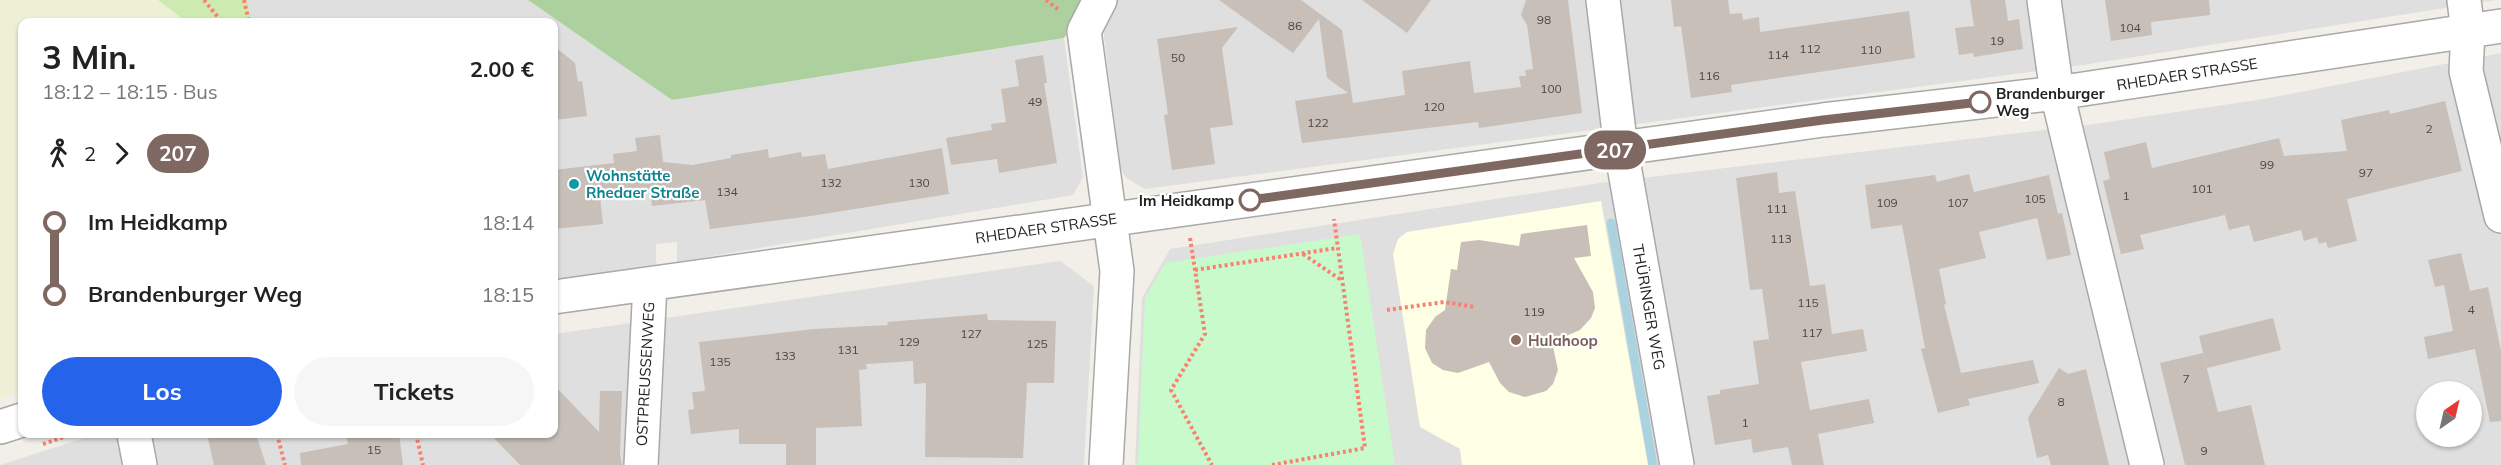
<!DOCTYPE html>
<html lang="de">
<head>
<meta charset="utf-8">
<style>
	:root { --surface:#fff; --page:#f6f6f6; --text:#222; --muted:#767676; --accent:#2563eb }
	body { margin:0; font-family:Mulish,sans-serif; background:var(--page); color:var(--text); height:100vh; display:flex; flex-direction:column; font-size:22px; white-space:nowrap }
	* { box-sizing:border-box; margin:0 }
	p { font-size:20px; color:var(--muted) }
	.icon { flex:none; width:33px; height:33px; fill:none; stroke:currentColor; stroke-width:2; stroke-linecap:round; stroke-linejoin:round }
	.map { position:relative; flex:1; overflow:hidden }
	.drawer { position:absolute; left:18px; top:18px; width:540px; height:420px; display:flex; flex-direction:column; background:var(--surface); border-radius:12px; box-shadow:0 2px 4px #0004 }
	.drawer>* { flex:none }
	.badge { padding:0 12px; border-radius:20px; font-size:21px; line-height:39px }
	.needle { width:39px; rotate:34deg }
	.controls { position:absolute; left:2416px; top:381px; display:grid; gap:12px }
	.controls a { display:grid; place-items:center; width:66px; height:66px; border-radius:50%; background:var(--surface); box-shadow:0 2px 4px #0004; font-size:30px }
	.map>.badge { position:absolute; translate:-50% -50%; box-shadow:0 0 0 3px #fff }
	.legs { display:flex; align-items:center; gap:9px; height:66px; padding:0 24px; font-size:20px }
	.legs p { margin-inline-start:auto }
	.summary { display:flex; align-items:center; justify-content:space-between; height:102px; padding:0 24px }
	h1 { font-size:33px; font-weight:700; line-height:45px }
	.cta { display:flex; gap:12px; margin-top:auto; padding:12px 24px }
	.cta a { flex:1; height:69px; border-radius:36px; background:var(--accent); color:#fff; font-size:24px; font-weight:700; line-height:69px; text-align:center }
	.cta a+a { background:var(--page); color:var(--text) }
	ul { padding:0 24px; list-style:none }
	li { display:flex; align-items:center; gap:21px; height:72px; font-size:22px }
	li i { display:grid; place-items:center; width:9px; height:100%; margin:0 8px; background:currentColor }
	li i::after { content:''; width:15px; height:15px; margin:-8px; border:4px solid; border-radius:50%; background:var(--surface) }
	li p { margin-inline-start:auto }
	li:first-child i { background:linear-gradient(#0000 50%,currentColor 0) }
	li:last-child i { background:linear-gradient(currentColor 50%,#0000 0) }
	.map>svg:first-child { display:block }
	.residential { fill:#e0dfdf; fill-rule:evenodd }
	.education { fill:#ffffe5 }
	.farmland { fill:#eef0d5 }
	.grass { fill:#cdebb0 }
	.forest { fill:#add19e }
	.park { fill:#c8facc }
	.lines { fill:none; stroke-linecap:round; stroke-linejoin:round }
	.stream { stroke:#aad3df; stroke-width:9 }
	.building { fill:#c7bfb8 }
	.minor-casing { stroke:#a9a9a9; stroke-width:36 }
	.path { stroke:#fa8072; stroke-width:4; stroke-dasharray:3 3; stroke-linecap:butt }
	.minor { stroke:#fff; stroke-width:33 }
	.line-1-casing { stroke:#fff; stroke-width:14 }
	.line-1 { stroke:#7e6861; stroke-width:9 }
	.stop-1-dot { fill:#fff; stroke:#7e6861; stroke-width:3 }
	.culture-dot { fill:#0f9aa8; stroke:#fff; stroke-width:2 }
	.education-dot { fill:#8d6e63; stroke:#fff; stroke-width:2 }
	.labels { text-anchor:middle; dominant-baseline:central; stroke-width:4.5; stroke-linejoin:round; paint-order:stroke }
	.number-label { font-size:12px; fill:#4b4948 }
	.street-label { font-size:15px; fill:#222; stroke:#fff }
	.stop-label { font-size:15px; font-weight:bold; fill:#222; stroke:#fff; text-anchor:start }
	.culture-label { font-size:15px; font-weight:bold; fill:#0d838f; stroke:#fff; text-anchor:start }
	.education-label { font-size:15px; font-weight:bold; fill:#785e54; stroke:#fff; text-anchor:start }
</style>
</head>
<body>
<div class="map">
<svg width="2501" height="465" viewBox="0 0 2501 465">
	<rect width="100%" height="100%" fill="#f2efe9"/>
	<!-- residential -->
	<path class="residential" d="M247,0H528L672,100L1064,38L1083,177L1073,195L677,262V242L656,244V265L554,280V22H252Z
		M1109,0H2496L2083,65L1145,189L1126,178L1121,169L1102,22Z
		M2501,53V465H1135L1142,298L1170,249L1600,183L2095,124L2264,99ZM2427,392H2472V436H2427Z
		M1060,261L1094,286L1084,465H0L97,434H554V334Z"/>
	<!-- education -->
	<path class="education" d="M1601,201L1648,465H1462L1460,449L1420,427L1393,254L1398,239L1407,232Z"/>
	<!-- farmland -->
	<path class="farmland" d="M0,0H158L187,22H22V391L0,399Z"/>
	<!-- grass -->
	<path class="grass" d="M158,0H247L252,22H187Z"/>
	<!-- forest -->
	<path class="forest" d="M528,0H1092L1064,38L672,100Z"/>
	<!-- park -->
	<path class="park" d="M1360,234L1395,465H1138L1145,298L1165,263Z"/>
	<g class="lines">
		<!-- stream -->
		<path class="stream" d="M1611,223L1653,465"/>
	</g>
	<!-- building -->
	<path class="building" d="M1219,0H1301L1342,30L1353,103L1405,95L1402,71L1470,61L1474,93L1521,87L1519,76H1526L1525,70L1533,69L1527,25L1521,15L1526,0H1568L1582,113L1479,128L1478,122L1302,143L1295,101L1348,93L1327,78L1319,19L1293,53Z
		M1362,0H1431L1407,33Z
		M1671,0H1728L1730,14L1742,13L1743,20L1759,17L1760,32L1909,11L1915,58L1731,85L1732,92L1691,98L1681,26L1674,27Z
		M1970,0H2005L2008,21L2019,19L2023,49L1974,57L1973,53L1959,55L1955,28L1974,26Z
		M2105,0H2209L2210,15L2151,22L2152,35L2111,41Z
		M1238,27L1222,48L1233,125L1210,128L1215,164L1172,170L1164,115L1168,114L1157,39Z
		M554,46L575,63L578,82L582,81L587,116L554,120Z
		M1043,55L1047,83H1044L1057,163L999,173L997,159L951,165L946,138L992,130L991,124L1006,122L1001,89L1019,86L1015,60Z
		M2445,101L2462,171L2347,199L2357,241L2328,248L2326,242L2319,244L2317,237L2304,241L2301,230L2254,242L2249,225L2229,230L2225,215L2140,235L2144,249L2121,254L2103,181L2110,179L2104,152L2146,142L2152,168L2279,138L2284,156L2347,151L2341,120L2389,110L2390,114Z
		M660,135L663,162L692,165L731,158V155L768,149L769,158L801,152L802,157L825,154L828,169L942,148L949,194L811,216L710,229L705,200L652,206L650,191L600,197L603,224L554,229V170L614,163L613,154L637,151L635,138Z
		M1777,172L1779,193L1795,191L1810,286L1825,284L1832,334L1863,329L1867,351L1801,362L1810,410L1869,399L1874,423L1818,434L1824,465H1792L1788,447L1753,453L1751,439L1715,445L1707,396L1720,394V390L1759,384L1753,341L1769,339L1762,289L1750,290L1736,178Z
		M1969,174L1974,192L2049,175L2058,214L2062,213L2071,255L2047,260L2037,218L1979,232L1986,258L1939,269L1946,304L1944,305L1961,373L2033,360L2039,383L1968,399L1970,405L1938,413L1921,349L1925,348L1902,225L1871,229L1865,185L1935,175L1937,182Z
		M1587,225L1591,256L1574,258L1593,292L1595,308L1591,318L1580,330L1552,342L1558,370L1553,384L1546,391L1525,397L1509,392L1500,383L1489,362L1458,373L1443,370L1432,363L1425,348L1426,330L1435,317L1445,310L1451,269L1457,270L1461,242L1479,240L1519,246L1521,234Z
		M2461,253L2470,291L2488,287L2501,351V421L2490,422L2475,349L2428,359L2424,337L2453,331L2444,285L2435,287L2428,260Z
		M987,314L988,320L1056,321L1054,383H1027L1023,458L925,457L926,383L914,384L913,361L866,364L867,369L859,370L862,426L816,428V465H786V444H739V429L691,434L688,410L694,409L692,392L705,391L699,342L814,329L888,325L887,322Z
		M2273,318L2281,350L2207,368L2199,336Z
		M2203,353L2218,412L2251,405L2265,465H2185L2160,363Z
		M2059,368L2068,374L2086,369L2109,465H2051L2048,455L2037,458L2028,418Z
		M554,385L599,432L600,391H622L620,454L622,465H520L490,434H554Z
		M207,434H256L266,465H214Z
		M346,434H399L403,465H301L300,453L348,444Z"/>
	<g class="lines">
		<defs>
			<path id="minor" d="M1100,0L1084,31L1117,271L1106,465
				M1603,0L1621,149L1677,465
				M2044,0L2057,93L2147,465
				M2464,0L2468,32L2466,71L2501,216
				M554,297L1823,120L2057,93L2501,26
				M0,427L22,420
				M134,434L140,465
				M641,465L650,284"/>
		</defs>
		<!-- minor casing -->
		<use href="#minor" class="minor-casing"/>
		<!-- path -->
		<path class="path" d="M204,0L222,22
			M244,0L249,22
			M1046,0L1060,11
			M1190,238L1205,334L1171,390L1212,465
			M1303,254L1341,280
			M1195,270L1337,248
			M1387,310L1444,302L1475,307
			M277,434L285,465
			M416,434L423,465
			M43,444L73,434
			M1272,465L1365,448L1334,219"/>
		<!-- minor -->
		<use href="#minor" class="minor"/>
	</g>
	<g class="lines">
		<defs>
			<path id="line-1" d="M1250,200L1823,120L1980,102"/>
		</defs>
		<!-- line-1 casing -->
		<use href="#line-1" class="line-1-casing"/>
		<!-- line-1 -->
		<use href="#line-1" class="line-1"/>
	</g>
	<!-- markers -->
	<g class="stop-1-dot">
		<circle cx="1980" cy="102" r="10"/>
		<circle cx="1250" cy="200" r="10"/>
	</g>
	<circle class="culture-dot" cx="574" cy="184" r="6"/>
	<circle class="education-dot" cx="1516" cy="340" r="6"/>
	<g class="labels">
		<!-- number labels -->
		<g class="number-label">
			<text x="1544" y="19">98</text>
			<text x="1295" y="25">86</text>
			<text x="2130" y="27">104</text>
			<text x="1997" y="40">19</text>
			<text x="1810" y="48">112</text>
			<text x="1871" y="49">110</text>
			<text x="1778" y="54">114</text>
			<text x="1178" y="57">50</text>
			<text x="1709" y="75">116</text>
			<text x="1551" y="88">100</text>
			<text x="1035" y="101">49</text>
			<text x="1434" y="106">120</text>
			<text x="1318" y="122">122</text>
			<text x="2429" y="128">2</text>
			<text x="2267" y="164">99</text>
			<text x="2366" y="172">97</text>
			<text x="831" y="182">132</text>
			<text x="919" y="182">130</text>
			<text x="2202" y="188">101</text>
			<text x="727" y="191">134</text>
			<text x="2126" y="195">1</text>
			<text x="2035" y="198">105</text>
			<text x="1887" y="202">109</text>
			<text x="1958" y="202">107</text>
			<text x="1777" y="208">111</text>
			<text x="1781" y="238">113</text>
			<text x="1808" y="302">115</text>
			<text x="2471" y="309">4</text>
			<text x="1534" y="311">119</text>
			<text x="1812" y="332">117</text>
			<text x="971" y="333">127</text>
			<text x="909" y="341">129</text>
			<text x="1037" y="343">125</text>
			<text x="848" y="349">131</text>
			<text x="785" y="355">133</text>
			<text x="720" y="361">135</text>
			<text x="2186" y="378">7</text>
			<text x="2061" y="401">8</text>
			<text x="1745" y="422">1</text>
			<text x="374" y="449">15</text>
			<text x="2204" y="450">9</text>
		</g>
		<!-- street labels -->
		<g class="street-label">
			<text transform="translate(2187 74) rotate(-9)">RHEDAER STRASSE</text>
			<text transform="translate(1046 228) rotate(-8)">RHEDAER STRASSE</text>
			<text transform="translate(1649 307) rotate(80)">THÜRINGER WEG</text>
			<text transform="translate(645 374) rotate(-87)">OSTPREUSSENWEG</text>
		</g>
		<!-- stop labels -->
		<g class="stop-label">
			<text x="1996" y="93">Brandenburger<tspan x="1996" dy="17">Weg</tspan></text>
			<text x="1234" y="200" text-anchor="end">Im Heidkamp</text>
		</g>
		<!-- culture labels -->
		<g class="culture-label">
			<text x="586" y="175">Wohnstätte<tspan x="586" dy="17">Rhedaer Straße</tspan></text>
		</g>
		<!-- education labels -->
		<g class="education-label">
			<text x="1528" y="340">Hulahoop</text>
		</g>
	</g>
</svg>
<div class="controls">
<a><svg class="needle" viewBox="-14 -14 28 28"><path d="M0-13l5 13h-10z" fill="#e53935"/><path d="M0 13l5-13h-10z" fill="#767676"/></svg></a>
</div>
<b class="badge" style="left:1615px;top:150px;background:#7e6861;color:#fff">207</b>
<section class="drawer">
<div class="summary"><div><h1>3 Min.</h1><p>18:12 – 18:15 · Bus</p></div><b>2.00 €</b></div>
<div class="legs"><svg class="icon" aria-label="walk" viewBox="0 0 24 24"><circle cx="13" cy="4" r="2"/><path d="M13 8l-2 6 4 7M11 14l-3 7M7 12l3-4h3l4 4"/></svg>2<svg class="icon" aria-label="forward" viewBox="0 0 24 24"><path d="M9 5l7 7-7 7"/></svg><b class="badge" style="background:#7e6861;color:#fff">207</b></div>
<ul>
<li><i style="color:#7e6861"></i><b>Im Heidkamp</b><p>18:14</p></li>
<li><i style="color:#7e6861"></i><b>Brandenburger Weg</b><p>18:15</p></li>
</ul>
<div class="cta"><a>Los</a><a>Tickets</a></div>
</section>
</div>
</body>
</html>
